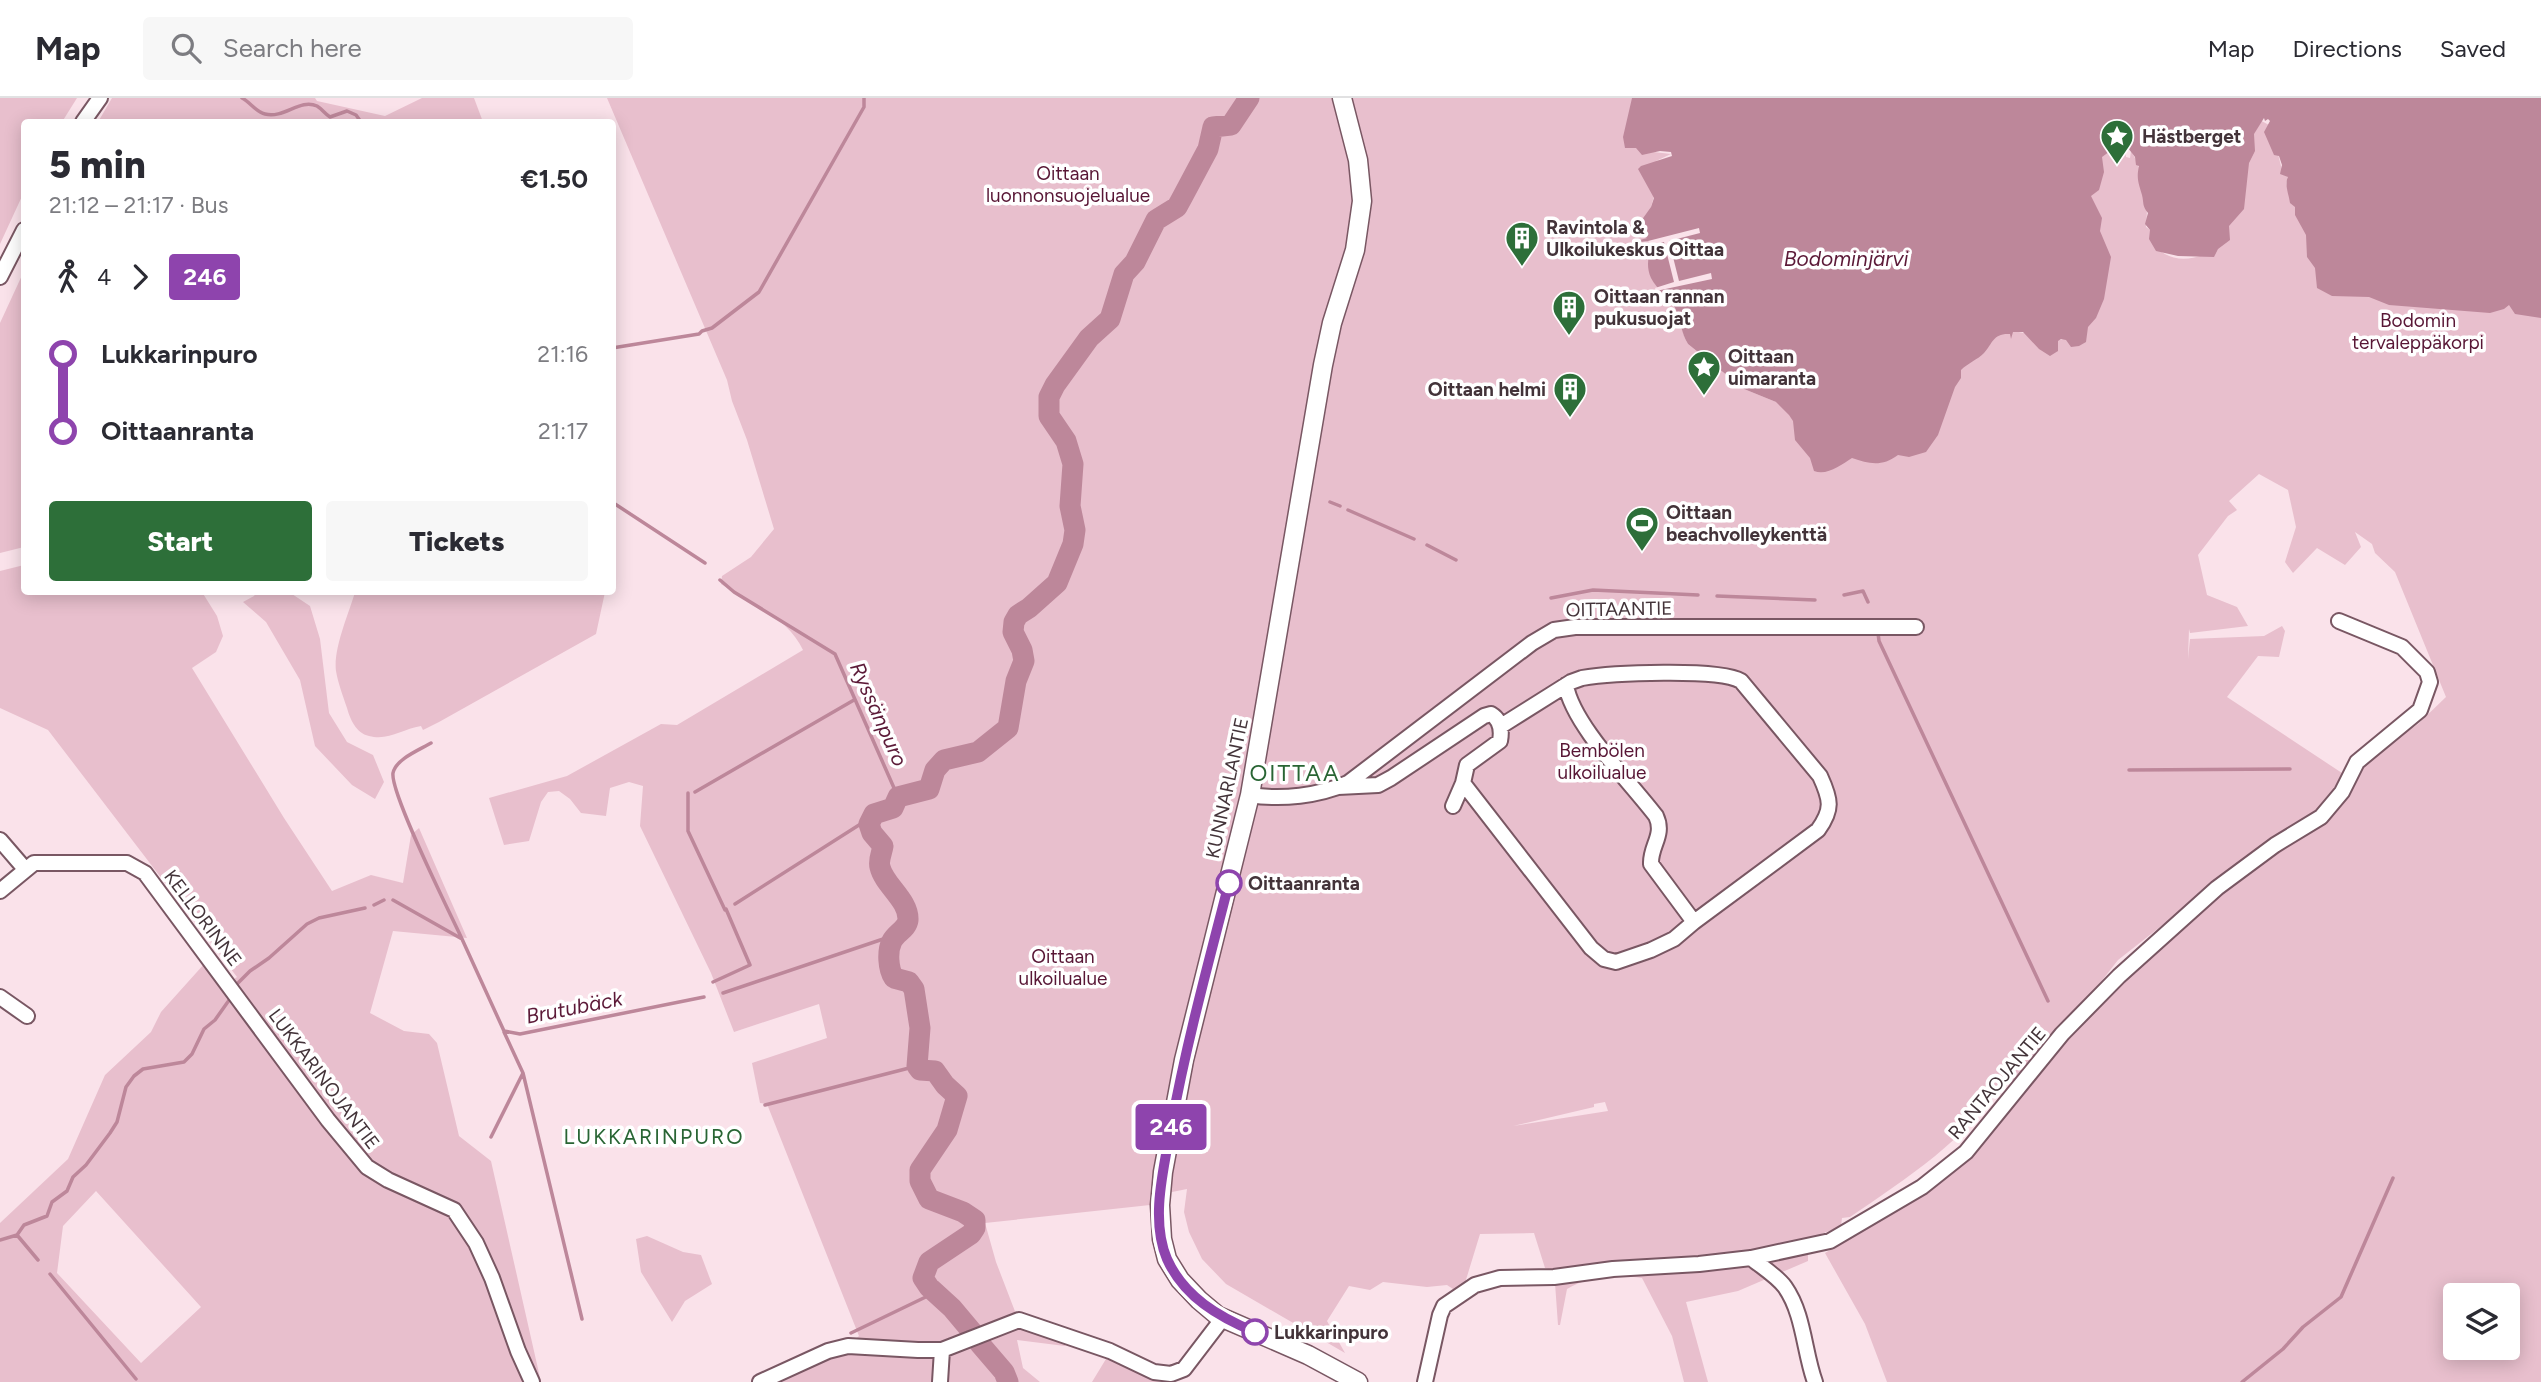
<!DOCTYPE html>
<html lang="en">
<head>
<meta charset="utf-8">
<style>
	:root { --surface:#fff; --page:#f7f7f7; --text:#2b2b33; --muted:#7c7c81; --line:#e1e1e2; --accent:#2d6f39 }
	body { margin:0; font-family:Figtree,sans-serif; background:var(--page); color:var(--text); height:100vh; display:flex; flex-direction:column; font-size:26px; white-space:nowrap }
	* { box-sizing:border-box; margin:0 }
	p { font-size:23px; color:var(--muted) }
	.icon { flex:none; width:38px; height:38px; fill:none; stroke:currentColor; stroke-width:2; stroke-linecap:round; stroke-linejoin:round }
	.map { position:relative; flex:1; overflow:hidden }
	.side { position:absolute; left:21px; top:21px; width:595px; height:476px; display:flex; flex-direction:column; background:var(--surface); border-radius:7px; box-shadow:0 4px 18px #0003 }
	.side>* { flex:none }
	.badge { padding:0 14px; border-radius:5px; font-size:24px; line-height:46px }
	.buttons { position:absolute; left:2443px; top:1185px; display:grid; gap:14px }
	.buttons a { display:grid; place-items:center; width:77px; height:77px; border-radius:7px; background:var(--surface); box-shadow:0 4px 18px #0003; font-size:35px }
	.map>.badge { position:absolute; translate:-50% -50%; box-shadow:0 0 0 4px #fff }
	.legs { display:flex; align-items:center; gap:10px; height:77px; padding:0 28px; font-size:23px }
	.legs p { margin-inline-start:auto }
	.head { display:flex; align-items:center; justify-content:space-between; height:119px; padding:0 28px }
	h1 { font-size:38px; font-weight:800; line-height:52px }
	.action { display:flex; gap:14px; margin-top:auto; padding:14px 28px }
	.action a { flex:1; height:80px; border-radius:7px; background:var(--accent); color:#fff; font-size:28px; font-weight:800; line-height:80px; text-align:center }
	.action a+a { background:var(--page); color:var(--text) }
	ul { padding:0 28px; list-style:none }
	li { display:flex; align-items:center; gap:24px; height:77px; font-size:26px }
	li i { display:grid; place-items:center; width:10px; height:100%; margin:0 9px; background:currentColor }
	li i::after { content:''; width:18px; height:18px; margin:-9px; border:5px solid; border-radius:50%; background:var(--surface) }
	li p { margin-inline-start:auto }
	li:first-child i { background:linear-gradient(#0000 50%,currentColor 0) }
	li:last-child i { background:linear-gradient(currentColor 50%,#0000 0) }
	header { display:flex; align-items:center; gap:42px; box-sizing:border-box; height:98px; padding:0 35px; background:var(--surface); border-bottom:2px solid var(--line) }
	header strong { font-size:33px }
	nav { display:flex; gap:38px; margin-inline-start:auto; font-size:24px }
	.search { width:490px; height:63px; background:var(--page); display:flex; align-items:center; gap:18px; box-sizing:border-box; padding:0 24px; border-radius:7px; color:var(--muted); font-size:26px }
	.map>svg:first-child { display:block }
	.green { fill:#e8bfcd; fill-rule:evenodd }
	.water { fill:#bd879a }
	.pier { fill:#fae2ea }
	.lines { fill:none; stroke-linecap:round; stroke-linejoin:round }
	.stream { stroke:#bd879a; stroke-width:3.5 }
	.river { stroke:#bd879a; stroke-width:21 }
	.minor-casing { stroke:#795763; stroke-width:18 }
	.major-casing { stroke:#795763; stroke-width:21 }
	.minor { stroke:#fff; stroke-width:14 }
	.major { stroke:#fff; stroke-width:18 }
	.line-1-casing { stroke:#fff; stroke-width:16 }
	.line-1 { stroke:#8e44ad; stroke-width:10 }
	.stop-1-dot { fill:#fff; stroke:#8e44ad; stroke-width:3.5 }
	.labels { text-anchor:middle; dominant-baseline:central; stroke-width:7; stroke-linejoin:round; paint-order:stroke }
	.poi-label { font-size:19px; font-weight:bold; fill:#433339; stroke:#fff; text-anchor:start }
	.park-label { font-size:19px; fill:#581635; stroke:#fff }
	.street-label { font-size:19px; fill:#433339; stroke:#fff }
	.stop-label { font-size:19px; font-weight:bold; fill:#433339; stroke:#fff; text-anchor:start }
	.water-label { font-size:21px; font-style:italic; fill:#5c1a38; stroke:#fff }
	.neighbourhood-label { font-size:21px; letter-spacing:2px; fill:#296534; stroke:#fff }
	.quarter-label { font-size:23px; letter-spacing:2px; fill:#296534; stroke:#fff }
</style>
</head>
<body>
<header>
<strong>Map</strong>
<div class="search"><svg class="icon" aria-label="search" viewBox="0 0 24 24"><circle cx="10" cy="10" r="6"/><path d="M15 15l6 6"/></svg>Search here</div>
<nav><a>Map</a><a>Directions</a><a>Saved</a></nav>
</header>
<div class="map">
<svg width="2541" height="1284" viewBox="0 0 2541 1284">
	<rect width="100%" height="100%" fill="#fae2ea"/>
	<!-- green -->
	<path class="green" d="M0,0H77L62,24H24V94L0,146Z
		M112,0H315L317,3L385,18L422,0H474L483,24H98Z
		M607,0H1692L1645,53L1671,56L1656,63L1664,62L1643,138H1646L1647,140L1641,144L1648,143C1652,155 1647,171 1653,182C1658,193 1668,200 1674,209C1682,220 1681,235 1688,246L1744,291L1776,304L1950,288L1972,251L1998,230L2059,242L2063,241L2092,60L2124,39L2126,59L2130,60L2131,53C2144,73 2149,104 2146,129L2150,132C2154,159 2179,166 2203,157L2252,18L2271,28L2282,72L2288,79L2286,85L2290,99L2541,151V1284H1887L1865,1226L1825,1155L1928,1095L1972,1058L2050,958L2125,878L2142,868L2148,857L2275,754L2321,729L2330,719L2329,712L2354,688L2358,668L2418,626L2446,599L2395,474L2375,455L2372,446L2355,434L2361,449L2345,467L2317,450L2293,475L2285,464L2296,429L2288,392L2259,376L2229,403L2237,412L2228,418L2198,457L2207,497L2237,509L2248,528L2190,535L2189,531L2188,561L2190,541L2264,538L2282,528L2285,533L2279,559L2258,558L2227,599L2345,677L2322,704L2318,715L2207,792L2118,862L2089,899L2039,949L2011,987L2004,982C1967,1042 1907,1080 1850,1119L1842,1120L1841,1128C1790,1151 1729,1161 1673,1164C1650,1165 1627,1164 1603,1166C1584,1167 1563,1176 1545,1170L1534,1135L1480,1136L1465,1185L1456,1193L1447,1187L1427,1189L1383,1184L1370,1192L1349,1188L1327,1223L1345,1255L1226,1186L1202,1161L1189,1134L1184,1114L1187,1091L1172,1094L1150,1107L985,1125L996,1164L1016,1216L1068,1241L1065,1248L1017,1242L1023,1270L1040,1284H771L848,1248L859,1238L767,1006L760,1005L752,965L827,940L819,906L734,934L711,875L640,728L643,688L629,684L610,690L606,718L581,715L570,701L559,693L548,694L541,704L529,743L504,747L489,700L567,678L661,626L677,627L803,552C788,520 750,504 721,486L722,478L751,459L774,431L747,342L732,303L727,282ZM1605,1004L1608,1013L1513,1028L1594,1009V1006ZM2455,1197H2508V1250H2455Z
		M24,173V449L0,455V225Z
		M24,467V494H202L217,518L223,538L216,554L192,570L284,720L332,793L371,777L403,785L411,737L419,730L467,840L393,833L370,915L404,933L429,936L437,945L459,1038L491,1063L541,1284H0V1125L68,1061L105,977L151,934L161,914L205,865L220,891L237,879L48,632L0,610V473ZM96,1093L201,1209L141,1265L57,1175L63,1128Z
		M257,494H289L310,508L320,541L329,615L347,644L373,657L384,684L375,701L352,687L315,648L300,582L266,524L243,504L254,498Z
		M355,494H605L596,536L439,624L423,632L421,628C402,631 389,643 369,638C356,635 350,621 347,610C343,598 338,585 336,573C333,551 349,515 355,494Z
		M647,1138L683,1154L701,1157L712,1186L685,1203L672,1224L641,1174L636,1141Z
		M1808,1156V1163L1738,1193L1686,1204L1708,1284H1684L1672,1238L1642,1180C1618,1176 1587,1178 1567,1191L1560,1227H1558L1555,1185L1637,1175L1743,1169Z
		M1109,1256L1165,1280L1167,1284H1092Z"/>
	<!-- water -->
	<path class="water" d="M1632,0H2541V220L2515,216L2509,207L2504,211L2490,215L2389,207L2369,199L2332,198L2317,190L2315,170L2307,159L2306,137L2295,117V109L2290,105C2289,97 2284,86 2288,79L2280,76L2282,67L2279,58L2274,57L2264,34L2270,23L2268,21L2265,23L2264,20L2254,36L2255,53L2249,65L2244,111L2229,128L2230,142L2218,151L2214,159L2178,158L2156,153L2149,141L2150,132L2145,126L2148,115C2142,108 2144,105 2142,97C2139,86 2136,81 2139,68L2136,67L2135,59L2128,50L2130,41L2128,40L2102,59L2104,74L2099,92L2091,98L2102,120L2100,133L2111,159L2104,201L2096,220L2088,229L2086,244L2079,248L2071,249L2066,242L2061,241L2058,243V253L2050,258L2039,251L2023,234H2013L2011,241L2010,236C1993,235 1993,245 1984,255C1977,262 1968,265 1961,272V280L1955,289L1938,337L1926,354L1909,359L1898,357C1882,369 1869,366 1852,360C1841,367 1827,378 1814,373L1810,360L1795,342L1793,323L1789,317L1776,304L1744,291L1688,246C1681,235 1681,222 1675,210C1669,200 1657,192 1651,180C1644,164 1652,155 1648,143L1641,144L1640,142L1647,140L1643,138L1641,123L1651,109L1654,100L1638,71L1641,68L1672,58L1671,54L1660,53L1642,57L1636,50H1625L1623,39Z"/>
	<!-- pier -->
	<path class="pier" d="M1699,130L1700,135L1669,143L1679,183L1711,175L1712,181L1656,193L1655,190L1674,184L1664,144L1650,148L1648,143Z"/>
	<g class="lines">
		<!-- stream -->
		<path class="stream" d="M242,0C250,4 256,14 265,16C284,21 300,0 317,8C322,11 325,16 330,19L347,13L356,17L361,24
			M612,250L699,236L702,233L712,230L759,194L864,9V0
			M612,404L705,465
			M1330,404L1340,408
			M1348,412L1414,441
			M1427,447L1456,462
			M720,482L734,494L835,556L898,699
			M1844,497L1863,493L1868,504
			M1717,498L1815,502
			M1551,500L1593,492L1698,497
			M1878,535L1879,543L2048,903
			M431,645C419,652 396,661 393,675C390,695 450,815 462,841
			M2129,672L2290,671
			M695,694L854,602
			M688,695V733L725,812
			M393,802L462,841L504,933L520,936L704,899
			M735,806L870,720
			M374,807L384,802
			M713,884L750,867L726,811
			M237,886L250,873L269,860L307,826L319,820L365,810
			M723,895L898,836
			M523,975L582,1221
			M765,1007L917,968
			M491,1039L523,975L504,934
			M17,1137L38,1162
			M0,1142L17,1137L24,1127L47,1118L52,1104L67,1093L73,1079L86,1067L110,1035L117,1024L126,989L134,978L143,971L184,964L192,956L204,931L215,922L232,898
			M50,1176L136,1281
			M851,1235L934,1195
			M2242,1284L2283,1251L2303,1229L2341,1199L2393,1080"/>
		<!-- river -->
		<path class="river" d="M973,1235L952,1210L929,1189L923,1180L929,1164L971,1136L975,1130V1122L963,1114L929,1101L920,1083V1072L947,1032L957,998L945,987L935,973L920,972L917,968L920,930L914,891L909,884L894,880C888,871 887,853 892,843C896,835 907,831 908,822C909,802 884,787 880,769C878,762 882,755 883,748L872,735L869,726L874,716L893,710L898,699L929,691L935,672L944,662L978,654L1008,630L1016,583L1024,563L1022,552L1013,534L1014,524L1018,517L1029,510L1057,485L1073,446L1075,432L1070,408L1073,366L1066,343L1049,318V299L1055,287L1089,240L1110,221L1124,176L1135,164L1156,122L1177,109L1183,98L1208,51L1213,29L1231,27L1249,0
			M980,1246L1004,1274L1008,1284"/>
		<defs>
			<path id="minor" d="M83,24L100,0
				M0,179L24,132
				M1566,587C1572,626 1631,685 1656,718C1665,737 1650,748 1651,766L1694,824
				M1463,685L1591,850L1604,861L1616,864L1651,852L1674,841L1694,824L1818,732C1833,711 1831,702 1820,678L1741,583C1719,570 1610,575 1582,580L1571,584L1501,628
				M1338,689L1378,687L1391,680L1484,618L1491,616C1501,622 1502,632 1500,643L1467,667L1463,685L1453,708
				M1250,697C1282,702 1318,698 1348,685L1532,545L1554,532L1575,529H1916
				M0,742L25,771
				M0,793L34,765H127L145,775L328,1022L367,1069L388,1082L454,1112L476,1145L492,1180L518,1253L532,1284
				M0,899L27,918
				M1751,1160C1762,1169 1777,1178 1785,1189C1804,1216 1804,1254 1815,1284
				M760,1284L828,1253L848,1248L918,1252H942L1019,1222L1110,1253L1154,1274L1171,1276L1184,1271L1223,1220
				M940,1284L942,1252
				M1425,1284L1440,1217L1444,1208L1475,1187L1500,1180L1554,1179L1613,1171L1699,1166L1751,1160L1830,1143L1922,1089L1966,1054L2062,936L2119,878L2217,790L2275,747L2321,719L2342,694L2357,664L2420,612L2430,584L2427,574L2402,549L2339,523"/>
			<path id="major" d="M1342,0L1358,62L1362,103L1355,152L1332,225L1323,267L1250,697L1184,962L1163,1074L1160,1107L1162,1141L1167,1161L1180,1182L1199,1202L1218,1218L1308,1257L1358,1284"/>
		</defs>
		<!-- minor casing -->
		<use href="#minor" class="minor-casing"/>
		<!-- major casing -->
		<use href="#major" class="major-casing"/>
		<!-- minor -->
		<use href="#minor" class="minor"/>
		<!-- major -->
		<use href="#major" class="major"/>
	</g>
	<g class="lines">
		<defs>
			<path id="line-1" d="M1229,785C1208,866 1186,947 1171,1029C1164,1070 1150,1121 1167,1161C1184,1199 1219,1219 1255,1234"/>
		</defs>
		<!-- line-1 casing -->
		<use href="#line-1" class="line-1-casing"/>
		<!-- line-1 -->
		<use href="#line-1" class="line-1"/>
	</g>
	<!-- icons -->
	<defs>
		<symbol id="sight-pin" viewBox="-11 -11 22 30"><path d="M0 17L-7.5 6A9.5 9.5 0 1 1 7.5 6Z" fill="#2d6f39" stroke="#fff"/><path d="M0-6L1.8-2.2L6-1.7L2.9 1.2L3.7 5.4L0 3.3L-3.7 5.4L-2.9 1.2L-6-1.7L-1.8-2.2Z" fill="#fff"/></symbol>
		<symbol id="building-pin" viewBox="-11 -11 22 30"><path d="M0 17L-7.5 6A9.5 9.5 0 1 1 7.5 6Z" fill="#2d6f39" stroke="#fff"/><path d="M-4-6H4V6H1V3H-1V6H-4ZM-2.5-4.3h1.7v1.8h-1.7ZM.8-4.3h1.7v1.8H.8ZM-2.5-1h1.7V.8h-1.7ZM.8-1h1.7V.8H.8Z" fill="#fff"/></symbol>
		<symbol id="stadium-pin" viewBox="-11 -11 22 30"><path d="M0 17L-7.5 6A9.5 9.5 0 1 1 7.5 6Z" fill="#2d6f39" stroke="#fff"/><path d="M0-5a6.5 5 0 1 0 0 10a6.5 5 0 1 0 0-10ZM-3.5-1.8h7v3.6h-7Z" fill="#fff"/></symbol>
	</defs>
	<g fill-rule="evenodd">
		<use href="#sight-pin" x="2098" y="19" width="38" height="52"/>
		<use href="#building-pin" x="1503" y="121" width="38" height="52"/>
		<use href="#building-pin" x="1550" y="190" width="38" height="52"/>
		<use href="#sight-pin" x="1685" y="250" width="38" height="52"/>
		<use href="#building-pin" x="1551" y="272" width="38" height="52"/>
		<use href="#stadium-pin" x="1623" y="406" width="38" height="52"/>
	</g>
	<!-- markers -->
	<g class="stop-1-dot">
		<circle cx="1229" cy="785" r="12"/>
		<circle cx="1255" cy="1234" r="12"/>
	</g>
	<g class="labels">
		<!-- poi labels -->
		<g class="poi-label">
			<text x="2142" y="38">Hästberget</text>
			<text x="1546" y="129">Ravintola &amp;<tspan x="1546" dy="22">Ulkoilukeskus Oittaa</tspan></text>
			<text x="1594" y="198">Oittaan rannan<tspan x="1594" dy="22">pukusuojat</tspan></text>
			<text x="1728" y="258">Oittaan<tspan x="1728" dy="22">uimaranta</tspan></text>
			<text x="1546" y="291" text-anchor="end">Oittaan helmi</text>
			<text x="1666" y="414">Oittaan<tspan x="1666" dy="22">beachvolleykenttä</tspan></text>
		</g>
		<!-- park labels -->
		<g class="park-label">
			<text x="1068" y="75">Oittaan<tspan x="1068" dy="22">luonnonsuojelualue</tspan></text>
			<text x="2418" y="222">Bodomin<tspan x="2418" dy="22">tervaleppäkorpi</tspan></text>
			<text x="1602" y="652">Bembölen<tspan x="1602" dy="22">ulkoilualue</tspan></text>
			<text x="1063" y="858">Oittaan<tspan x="1063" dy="22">ulkoilualue</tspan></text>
		</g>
		<!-- street labels -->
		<g class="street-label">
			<text transform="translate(1619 511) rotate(-1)">OITTAANTIE</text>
			<text transform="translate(1227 690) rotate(-78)">KUNNARLANTIE</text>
			<text transform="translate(203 820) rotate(53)">KELLORINNE</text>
			<text transform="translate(324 981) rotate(53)">LUKKARINOJANTIE</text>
			<text transform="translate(1997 985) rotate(-50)">RANTAOJANTIE</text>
		</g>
		<!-- stop labels -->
		<g class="stop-label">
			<text x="1248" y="785">Oittaanranta</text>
			<text x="1274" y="1234">Lukkarinpuro</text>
		</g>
		<!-- water labels -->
		<g class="water-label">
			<text x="1846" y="160">Bodominjärvi</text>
			<text transform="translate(879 616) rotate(66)">Ryssänpuro</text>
			<text transform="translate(574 909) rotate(-11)">Brutubäck</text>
		</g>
		<!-- neighbourhood labels -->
		<g class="neighbourhood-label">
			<text x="654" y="1038">LUKKARINPURO</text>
		</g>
		<!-- quarter labels -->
		<g class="quarter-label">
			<text x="1295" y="675">OITTAA</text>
		</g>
	</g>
</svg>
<div class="buttons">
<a><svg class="icon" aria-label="layers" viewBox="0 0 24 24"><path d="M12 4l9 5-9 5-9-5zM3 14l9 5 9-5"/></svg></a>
</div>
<b class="badge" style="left:1171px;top:1029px;background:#8e44ad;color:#fff">246</b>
<section class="side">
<div class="head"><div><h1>5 min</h1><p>21:12 – 21:17 · Bus</p></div><b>€1.50</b></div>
<div class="legs"><svg class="icon" aria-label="walk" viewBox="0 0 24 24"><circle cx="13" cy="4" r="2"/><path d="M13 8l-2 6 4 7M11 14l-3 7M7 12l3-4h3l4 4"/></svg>4<svg class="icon" aria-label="forward" viewBox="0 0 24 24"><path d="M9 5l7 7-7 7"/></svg><b class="badge" style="background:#8e44ad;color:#fff">246</b></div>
<ul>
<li><i style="color:#8e44ad"></i><b>Lukkarinpuro</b><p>21:16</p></li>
<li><i style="color:#8e44ad"></i><b>Oittaanranta</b><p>21:17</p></li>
</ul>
<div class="action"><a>Start</a><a>Tickets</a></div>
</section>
</div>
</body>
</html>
